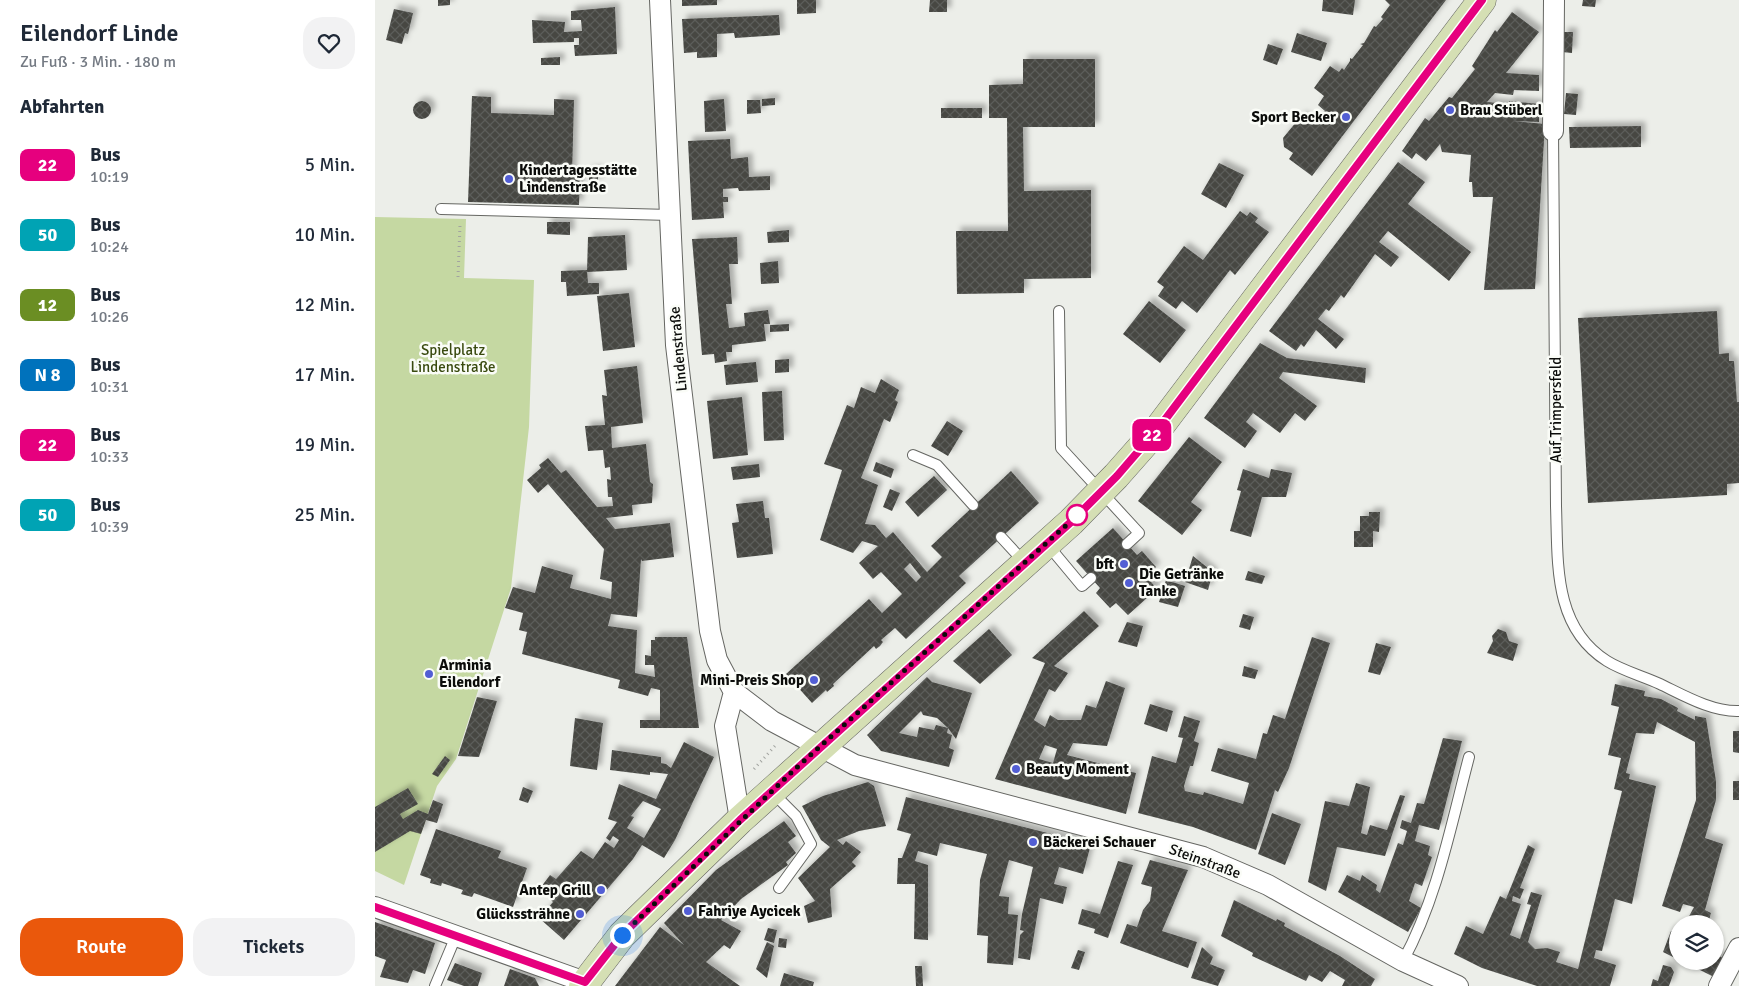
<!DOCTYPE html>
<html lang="de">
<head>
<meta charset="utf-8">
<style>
	:root { --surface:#fff; --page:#f2f2f3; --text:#1f2937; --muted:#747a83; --accent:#ea580c }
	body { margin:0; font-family:Signika,sans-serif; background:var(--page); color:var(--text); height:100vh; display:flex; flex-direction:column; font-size:19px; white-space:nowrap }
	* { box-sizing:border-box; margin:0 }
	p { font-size:16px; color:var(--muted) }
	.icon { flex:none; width:28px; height:28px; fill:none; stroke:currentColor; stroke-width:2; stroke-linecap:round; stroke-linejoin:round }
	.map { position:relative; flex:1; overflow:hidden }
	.side { display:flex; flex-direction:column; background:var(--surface); width:375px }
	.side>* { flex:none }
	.badge { padding:0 10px; border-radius:8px; font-size:18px; line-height:32px }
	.fabs { position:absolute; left:1294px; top:915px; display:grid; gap:10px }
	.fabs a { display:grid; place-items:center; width:55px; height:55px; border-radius:50%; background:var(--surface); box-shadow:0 1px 4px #0004; font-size:25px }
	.you { position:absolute; width:25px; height:25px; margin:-12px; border:4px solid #fff; border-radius:50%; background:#1a73e8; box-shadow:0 0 0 8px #1a73e833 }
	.map>.badge { position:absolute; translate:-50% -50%; box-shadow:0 0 0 2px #fff }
	h2 { padding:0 20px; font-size:19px; line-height:45px }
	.round { display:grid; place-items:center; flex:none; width:52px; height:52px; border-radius:20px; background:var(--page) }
	.headline { display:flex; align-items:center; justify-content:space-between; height:85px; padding:0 20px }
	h1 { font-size:24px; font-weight:600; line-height:38px }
	.cta { display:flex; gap:10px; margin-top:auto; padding:10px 20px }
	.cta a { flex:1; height:58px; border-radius:20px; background:var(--accent); color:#fff; font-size:20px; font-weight:600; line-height:58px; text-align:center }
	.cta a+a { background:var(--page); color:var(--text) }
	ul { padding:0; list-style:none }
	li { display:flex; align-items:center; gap:15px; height:70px; padding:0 20px }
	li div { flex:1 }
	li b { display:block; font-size:19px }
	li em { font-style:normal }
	li .badge { min-width:55px; font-weight:700; text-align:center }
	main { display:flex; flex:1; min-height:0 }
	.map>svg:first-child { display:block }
	.park { fill:#c5d8a2 }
	.building { fill:url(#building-cross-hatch); fill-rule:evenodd; filter:url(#shadow) }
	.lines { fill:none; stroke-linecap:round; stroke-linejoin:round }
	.service-casing { stroke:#656662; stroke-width:12 }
	.minor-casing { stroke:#656662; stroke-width:22 }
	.secondary-casing { stroke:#656662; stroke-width:29 }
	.path { stroke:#a2a4a0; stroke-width:3; stroke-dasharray:1 4; stroke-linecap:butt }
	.service { stroke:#fff; stroke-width:10 }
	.minor { stroke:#fff; stroke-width:20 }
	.secondary { stroke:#d5dfb4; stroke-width:28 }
	.line-casing { stroke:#fff; stroke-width:11 }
	.line { stroke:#e6007e; stroke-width:8 }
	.walk { stroke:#0b0c0a; stroke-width:5; stroke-dasharray:0 9 }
	.poi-dot { fill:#525ed4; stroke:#fafcf7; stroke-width:2 }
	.stop-dot { fill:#fff; stroke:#e6007e; stroke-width:2.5 }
	.labels { text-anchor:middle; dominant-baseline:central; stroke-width:5; stroke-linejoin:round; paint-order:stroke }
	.poi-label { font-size:15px; font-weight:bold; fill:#0b0c0a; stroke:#fafcf7; text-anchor:start }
	.street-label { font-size:15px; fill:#0b0c0a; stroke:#fafcf7 }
	.park-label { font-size:15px; fill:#394a0f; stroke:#fafcf7 }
</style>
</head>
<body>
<main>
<section class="side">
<div class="headline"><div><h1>Eilendorf Linde</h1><p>Zu Fuß · 3 Min. · 180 m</p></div><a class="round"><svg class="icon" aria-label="heart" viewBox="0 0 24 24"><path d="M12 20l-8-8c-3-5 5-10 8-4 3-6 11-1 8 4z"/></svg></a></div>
<h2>Abfahrten</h2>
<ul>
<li><span class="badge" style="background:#e6007e;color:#fff">22</span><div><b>Bus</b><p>10:19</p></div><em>5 Min.</em></li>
<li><span class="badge" style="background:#00a3b4;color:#fff">50</span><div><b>Bus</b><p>10:24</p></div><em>10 Min.</em></li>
<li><span class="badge" style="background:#6b8e23;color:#fff">12</span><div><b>Bus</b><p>10:26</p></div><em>12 Min.</em></li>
<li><span class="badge" style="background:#0072bc;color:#fff">N 8</span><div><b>Bus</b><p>10:31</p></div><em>17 Min.</em></li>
<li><span class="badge" style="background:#e6007e;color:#fff">22</span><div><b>Bus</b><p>10:33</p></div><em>19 Min.</em></li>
<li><span class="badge" style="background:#00a3b4;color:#fff">50</span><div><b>Bus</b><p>10:39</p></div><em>25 Min.</em></li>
</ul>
<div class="cta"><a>Route</a><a>Tickets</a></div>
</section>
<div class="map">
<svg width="1364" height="986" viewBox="0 0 1364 986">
	<defs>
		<pattern id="building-cross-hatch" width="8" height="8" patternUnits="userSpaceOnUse" patternTransform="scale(1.25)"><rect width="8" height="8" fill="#464743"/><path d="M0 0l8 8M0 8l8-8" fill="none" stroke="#5c5d5a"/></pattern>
		<filter id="shadow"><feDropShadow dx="4.5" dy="-4.5" stdDeviation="2.5" flood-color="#0004"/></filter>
	</defs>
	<rect width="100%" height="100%" fill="#eceee9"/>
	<!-- park -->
	<path class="park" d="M0,217L91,219L89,278L159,280L154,427L136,588L81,759L62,786L29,885L0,871Z"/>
	<!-- building -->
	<path class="building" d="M63,0H75V5L63,6Z
		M307,0H342V5L307,6Z
		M422,0H441V13L422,14Z
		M555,0H572V12H554Z
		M948,0H980L978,15L947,11Z
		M1010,0H1071L937,176L914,159L918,153L909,147L908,138L927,115L940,125L950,111L943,105L949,96L939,88L955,66L964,72L967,68L969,70L975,61V58L977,59L988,45L985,44L989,43L999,26L1001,27L1008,19L1006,17L1015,5Z
		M1208,0H1221L1220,7L1207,6Z
		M240,7L242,54L200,56L199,45H204V38H199V42L158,43L157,20L190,22L189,32L207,31L206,20H196V11Z
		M19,9L38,13L33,34L30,33L27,44L11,40Z
		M1137,12L1164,32L1131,73L1164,75V91L1139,90L1138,95L1120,93L1112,102L1134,104V101L1164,104V122L1138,121L1170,124L1160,289L1109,290L1118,197H1098L1097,182H1094L1096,155L1067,152L1065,144L1051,161L1041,153L1037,159L1027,151L1050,118L1054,121L1074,97L1077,98L1100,69L1097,66L1120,30L1122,32Z
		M404,15L405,35L360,38L359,33L342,34V57L322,58V52L309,53L307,19Z
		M1188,32H1198L1197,53L1187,52Z
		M922,33L952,43L946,61L916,52Z
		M893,44L908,49L902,65L888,60Z
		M185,57V65H166V58Z
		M648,59H720V127H648L649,191L716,190V278L649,279V293L582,294L581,231H633L632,118H614V85L648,84Z
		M1191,93L1203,94L1201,115L1189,114Z
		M97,96L116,97V113L179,115V99L199,100L197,176H205L204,205L93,202Z
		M400,98V105L387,106V99Z
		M349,99L351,131L330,132L329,101Z
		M372,100H385L386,113L372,114Z
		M38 110a9 9 0 1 1 18 0a9 9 0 1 1-18 0Z
		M566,108H607V118H566Z
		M1266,126V147L1195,148L1194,127Z
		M355,139L356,159L373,157L374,177L395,176V190L364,191L363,188L348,189V197H353V202H348L349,218L317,220L313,141Z
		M1023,162L1050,182L1033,204L1096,252L1074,281L1013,231L1004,242L1024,257L1016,267L1000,254L969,298L966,295L954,311L951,309L943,319L969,339L961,349L941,330L929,347L926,344L921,351L894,331Z
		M844,163L869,175L851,208L826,194Z
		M214,170H223V182H214Z
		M865,211L872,216L875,212L883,218L880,222L894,232L860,275L855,270L822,313L807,301L801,309L783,296L789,287L782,282L809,246L828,260Z
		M172,222H195V235L172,234Z
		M414,230V242L393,243L392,232Z
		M250,235L252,270L212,272L213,237Z
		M362,237L363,264H354L357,304H351L354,328L370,326L369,313L393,310L395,324H389L391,341L357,345V352H351L352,361L340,363L339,354L327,355L317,239Z
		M403,261L404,283L386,284L385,263Z
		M212,270L213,283H224V294L192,296L191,282H186V271Z
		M254,293L260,347L228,351L222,296Z
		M774,301L811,330L785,363L748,334Z
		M1342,311L1344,354L1354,353V361H1359L1362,402H1364V483L1352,484V495L1213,503L1203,318Z
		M414,324V331L395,332V325Z
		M885,343L912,358L991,368L990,383L908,372L904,378L942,406L930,421L920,413L905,433L878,413L871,422L882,431L870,448L829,418Z
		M414,359V372L400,373V360Z
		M381,362L383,382L351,385L349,365Z
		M262,366L268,423L236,427L237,448L271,444L275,482L278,484L277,503L257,505L258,515L231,518L240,529L295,523L299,557L267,561L266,559L262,617L236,614L233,626L262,630L260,673L280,677L279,665H270V655L276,656V640H280V637H312L324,728H265V720H285V690L276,688L273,696L243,688L245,680L147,654L152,632L144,630L148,613L130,608L138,587L160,593L167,566L198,575L195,588L236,599L237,582L225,579L229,549L173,484L163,493L152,480L166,468L164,465L173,458L186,473L191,470L222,507L238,506L237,497H233L232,479L236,480L235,467L230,468L228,450L213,451L210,426L230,425L227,395L232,396L229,370Z
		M506,379L524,390L520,400L523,402L515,422L509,419L486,478L503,485L490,524L500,525L511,538L518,532L552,572L567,557L556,546L636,471L664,503L584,576L591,583L531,639L520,628L506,640L508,642L505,646L501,649L499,646L458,684L459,686L452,692L451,690L437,703L411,674L494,599L507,613L527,594L506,572L498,579L484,563L503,546L487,541L478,553L445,540L467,470L449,464L472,405L479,408L486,387L500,393ZM535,563L546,577L541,582L529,569Z
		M407,391L409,440L389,441L387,392Z
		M367,397L373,455L338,459L332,401Z
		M572,421L588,431L573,456L556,446Z
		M814,437L847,462L816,502L827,510L807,535L763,501Z
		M501,462L519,469L516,478L498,471Z
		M384,464L385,477L358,480L356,467Z
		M868,469L894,478L896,469L917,473L911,497H887L876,537L855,531L866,491L862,490Z
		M559,476L572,490L543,517L530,502Z
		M515,489L525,493L517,511L508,507Z
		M388,501L390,518H394L398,554L362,558L357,523L364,522L361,504Z
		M994,512H1005L1004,532L998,531V547H979V531H985V516H994Z
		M738,528L762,555L767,551L781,567L771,576L782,589L753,615L741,603L735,608L721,593L725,588L701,561Z
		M818,556L838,572L833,590L810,582Z
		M873,571L890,576L887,584L870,580Z
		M791,580L810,586L803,607L784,602Z
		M709,611L724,626L679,666L693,673L680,692L674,689L659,720L670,727L675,715L683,720H706L711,705L721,708L731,681L750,688L732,746L698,743L692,755L761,773L751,814L620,779L670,663L657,658ZM670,745L682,749L678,763L664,759Z
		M868,614L879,617L875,630L864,627Z
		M752,622L768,626L762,647L743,642Z
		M614,629L637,655L605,684L578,661Z
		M1123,629L1131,632L1134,641L1143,644L1138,661L1112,653L1118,641L1117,636Z
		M937,637L955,643L914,768L903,792L900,790L881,850L818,827L763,813L777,756L801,763L808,738L803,737L809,716L825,721L819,741L824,743L818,766H815L809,786L810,791L828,795L829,792L868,804L874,783L836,771L843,748L881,759L888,733L892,734L898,715L910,719Z
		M1001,643L1016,647L1005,675L993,672Z
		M869,666L883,670L880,679L867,676Z
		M552,677L557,682L597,693L581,739L573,728L562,718L548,715L546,711L524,733L542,737L544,727L559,730L561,725L573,728L572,733L577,735L574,748L579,750L574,767L506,751L492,735Z
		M1240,684L1270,691L1269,696L1286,699L1303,708L1302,711L1320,720V716L1331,718L1341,781V800L1330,838L1348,844L1330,910L1336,913L1334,920L1338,921L1337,924H1310L1319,907L1308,904L1305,912L1287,906L1321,800L1320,742L1282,722L1279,734L1261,733L1251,773L1255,774L1254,779L1281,786L1257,904L1240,899L1227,951L1221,950L1219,958L1241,965L1235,986H1162L1107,968L1079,954L1091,926L1108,934L1125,896L1131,899L1153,845L1160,849L1145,888L1149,889L1145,899L1138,896L1137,901L1146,904L1135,935L1145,939L1156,905L1152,904L1156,892L1167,895L1153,942L1160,949L1172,948L1185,952L1181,962L1203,969L1247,791L1239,789L1246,758L1233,755L1244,707L1236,705Z
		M102,697L122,701L104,757L83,756Z
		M775,704L798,711L792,732L769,724Z
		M200,718L228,723L222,770L195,766Z
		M1358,731H1364V753L1358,752Z
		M1068,738L1087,741L1064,830L1044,825L1040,841L1055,846L1053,855L1057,857L1047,886L1040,883L1034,901L1046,908L1033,932L963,892L972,875L985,881L987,875L1002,885L1001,890L1005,893L1023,843L1028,845L1032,831L1025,828L1027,820L1036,823L1042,803L1049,804Z
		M309,742L339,757L300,840L289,858L267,845L258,859L189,940L164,918L178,902L174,898L177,894L166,887L175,875L181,879L206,851L218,859L230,842L239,848L244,840L238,836L235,841L231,838L242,822L233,819L244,784L281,799L293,774L275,772V775L235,770L237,750L286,757V763L291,764L296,768ZM268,801L286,809L269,838L252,828L259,817L256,816Z
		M70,756L75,760L63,777L57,774Z
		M1358,781H1364V800H1358Z
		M493,782L499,786L511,826L484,831L462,840L468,845L471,841L486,852L477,862L481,866L455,889L457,917L433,923L429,906L440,901L423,878L455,847L446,840L427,806L448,796Z
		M981,783L995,787L986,833L992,835L995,825L1012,830L1025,795L1030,796L1010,856L962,847L951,891L933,882L950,801L974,806Z
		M148,787L158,791L153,803L144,800Z
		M33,788L43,804L25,814L28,819L43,810L53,814L58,800L68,804L62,823L51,820L46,834L35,831L0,852V807Z
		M531,797L716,844L708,874L684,867L679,884L692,887L688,904L665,898L655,960L643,958L645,935L649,931L645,930L647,914L658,867L634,860L624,896L634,897L633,914L643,915L638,965L612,963L613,936L602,935L605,880L612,854L565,843L562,856L543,851L540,861L553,865V940L539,939L540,884H522L523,858H527L536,834L522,830Z
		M897,813L926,824L910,865L883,854Z
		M409,821L421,836L413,842L421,853L411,862L413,865L366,899L346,920L366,931L355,949L349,945L331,962L365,986H240L285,927L309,945L289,923L341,870Z
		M61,829L126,851L123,858L152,868L138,907L99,893L97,897L86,894L88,890L67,883L66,886L55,883L56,879L45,875Z
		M775,860L813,870L787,931L822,942L813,968L745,943L752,924L762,927L768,910L775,901L777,887L766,884Z
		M743,861L758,865L733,938L719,933L720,929L703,924L707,909L725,914Z
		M859,900L901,921L902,919L910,923L909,926L965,956L1000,979L996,986H967L970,980L955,971L947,982L934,975L931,981L877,956L878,953L846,936Z
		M0,922L60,943L50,974L38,970L33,983L5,977L11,960L0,956Z
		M393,928L402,930L399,943L389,940Z
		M1296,931L1302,934V959L1288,952Z
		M404,938L412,939L411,948L403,947Z
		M392,942L399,946L392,978L381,969Z
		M827,947L838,957L835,964L850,970L843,986L816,978Z
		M703,950L710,952L704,970L696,968Z
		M1340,954L1352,960L1343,979L1307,961H1340Z
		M80,963L107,973L103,986H89L72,980Z
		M1288,965L1296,967L1299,972L1294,986H1276L1278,979L1283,981Z
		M540,966H547L548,986H541Z
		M135,969L160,978L164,986H129Z
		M409,973L439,982L438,986H405Z"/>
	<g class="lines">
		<defs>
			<path id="service" d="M1178,131L1181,506C1183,563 1178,627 1232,661C1248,671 1268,676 1285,684C1308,695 1337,712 1364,711
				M66,209L295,215
				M684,311L686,448L764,533L752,544
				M538,455L562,465L598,505
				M626,537L649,562
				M672,544L707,586L716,578
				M397,792L421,816L436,844L404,888
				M1028,961C1062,899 1076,825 1094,757
				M60,986L81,936"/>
			<path id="minor" d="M285,0L301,345L335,631L342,660L359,692L397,721L480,765L828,857L893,885L1028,961L1083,986
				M1178,131L1179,0
				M359,692L350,726L365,820
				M0,907L210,982
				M1344,986L1364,948"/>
			<path id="secondary" d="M208,986L247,935L365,820L696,522L741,476L786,425L1107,0"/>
		</defs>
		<!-- service casing -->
		<use href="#service" class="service-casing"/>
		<!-- minor casing -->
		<use href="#minor" class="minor-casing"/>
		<!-- secondary casing -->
		<use href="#secondary" class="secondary-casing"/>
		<!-- path -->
		<path class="path" d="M83,277L85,225
			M379,769L400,746"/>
		<!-- service -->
		<use href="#service" class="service"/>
		<!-- minor -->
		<use href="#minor" class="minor"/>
		<!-- secondary -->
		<use href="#secondary" class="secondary"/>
	</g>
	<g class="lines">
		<defs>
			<path id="line" d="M0,907L210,982L247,935L365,820L696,522L742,476L786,425L1107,0"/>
		</defs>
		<!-- line casing -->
		<use href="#line" class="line-casing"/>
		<!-- line -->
		<use href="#line" class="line"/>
		<!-- walk -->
		<path class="walk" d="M247,935L419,770L706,512L702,515"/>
	</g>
	<!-- markers -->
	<g class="poi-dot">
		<circle cx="1075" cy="110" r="5"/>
		<circle cx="971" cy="117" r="5"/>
		<circle cx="134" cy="179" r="5"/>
		<circle cx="749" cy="564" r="5"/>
		<circle cx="754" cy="583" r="5"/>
		<circle cx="54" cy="674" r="5"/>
		<circle cx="439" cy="680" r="5"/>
		<circle cx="641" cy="769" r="5"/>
		<circle cx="658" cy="842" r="5"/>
		<circle cx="226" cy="890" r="5"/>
		<circle cx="313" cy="911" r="5"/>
		<circle cx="205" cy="914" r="5"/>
	</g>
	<circle class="stop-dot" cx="702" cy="515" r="10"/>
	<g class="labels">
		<!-- poi labels -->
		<g class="poi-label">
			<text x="1085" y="110">Brau Stüberl</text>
			<text x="961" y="117" text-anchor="end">Sport Becker</text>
			<text x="144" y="170">Kindertagesstätte<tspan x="144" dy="17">Lindenstraße</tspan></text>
			<text x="739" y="564" text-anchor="end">bft</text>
			<text x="764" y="574">Die Getränke<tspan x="764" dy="17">Tanke</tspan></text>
			<text x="64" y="665">Arminia<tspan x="64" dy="17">Eilendorf</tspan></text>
			<text x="429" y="680" text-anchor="end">Mini-Preis Shop</text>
			<text x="651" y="769">Beauty Moment</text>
			<text x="668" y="842">Bäckerei Schauer</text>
			<text x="216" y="890" text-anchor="end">Antep Grill</text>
			<text x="323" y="911">Fahriye Aycicek</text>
			<text x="195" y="914" text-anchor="end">Glückssträhne</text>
		</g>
		<!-- street labels -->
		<g class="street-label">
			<text transform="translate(303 349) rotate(-95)">Lindenstraße</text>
			<text transform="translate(1181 410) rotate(-90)">Auf Trimpersfeld</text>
			<text transform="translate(830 861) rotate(20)">Steinstraße</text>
		</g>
		<!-- park labels -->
		<g class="park-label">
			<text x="78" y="350">Spielplatz<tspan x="78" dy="17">Lindenstraße</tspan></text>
		</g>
	</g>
</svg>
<div class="fabs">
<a><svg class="icon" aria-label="layers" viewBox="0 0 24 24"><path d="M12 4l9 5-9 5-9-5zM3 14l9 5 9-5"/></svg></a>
</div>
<div class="you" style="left:247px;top:935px"></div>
<b class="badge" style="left:777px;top:435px;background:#e6007e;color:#fff">22</b>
</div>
</main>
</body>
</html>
